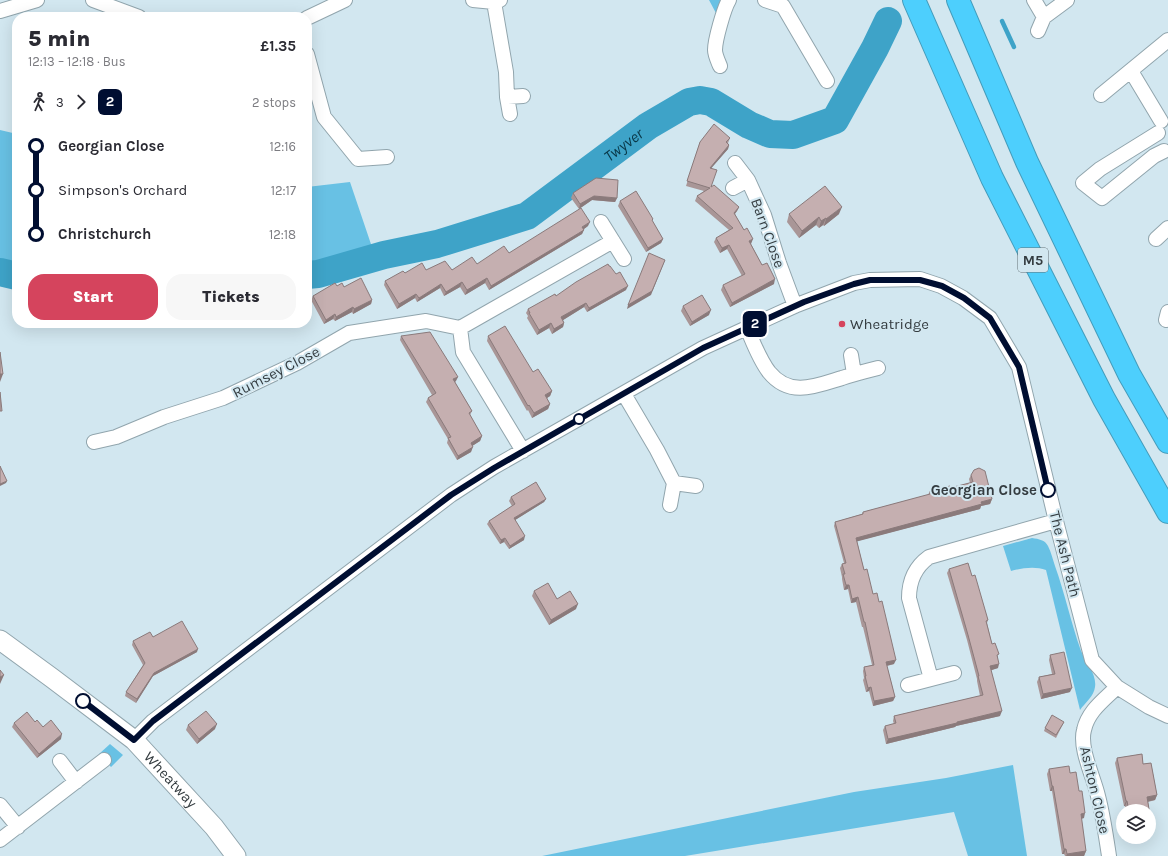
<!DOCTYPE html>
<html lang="en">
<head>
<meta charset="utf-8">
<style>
	:root { --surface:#fff; --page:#f7f7f7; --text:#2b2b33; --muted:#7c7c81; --accent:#d5445d }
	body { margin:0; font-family:Karla,sans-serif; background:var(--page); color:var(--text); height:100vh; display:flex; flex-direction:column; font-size:15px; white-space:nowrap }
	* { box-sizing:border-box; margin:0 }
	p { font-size:13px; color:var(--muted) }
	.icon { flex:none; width:22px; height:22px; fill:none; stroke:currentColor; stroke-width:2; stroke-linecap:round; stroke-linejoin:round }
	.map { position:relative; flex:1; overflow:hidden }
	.details { position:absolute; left:12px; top:12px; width:300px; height:316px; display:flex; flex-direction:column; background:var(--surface); border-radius:16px; box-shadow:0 4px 16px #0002 }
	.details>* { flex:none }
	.badge { padding:0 8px; border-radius:6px; font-size:14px; line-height:26px }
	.fabs { position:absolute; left:1116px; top:804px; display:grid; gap:8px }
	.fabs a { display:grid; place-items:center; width:40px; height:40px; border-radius:50%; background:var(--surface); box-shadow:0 4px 16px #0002; font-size:20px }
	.map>.badge { position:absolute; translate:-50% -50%; box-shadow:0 0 0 2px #fff }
	.legs { display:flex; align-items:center; gap:6px; height:44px; padding:0 16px; font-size:13px }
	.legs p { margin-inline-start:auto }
	.headline { display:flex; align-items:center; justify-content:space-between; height:68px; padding:0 16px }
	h1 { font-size:22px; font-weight:800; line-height:30px }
	.button { display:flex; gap:8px; margin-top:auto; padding:8px 16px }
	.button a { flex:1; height:46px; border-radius:16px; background:var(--accent); color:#fff; font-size:16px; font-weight:800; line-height:46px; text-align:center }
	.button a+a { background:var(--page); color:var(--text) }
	ul { padding:0 16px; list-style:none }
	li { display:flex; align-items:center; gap:14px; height:44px; font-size:15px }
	li i { display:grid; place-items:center; width:6px; height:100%; margin:0 5px; background:currentColor }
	li i::after { content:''; width:10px; height:10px; margin:-5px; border:3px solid; border-radius:50%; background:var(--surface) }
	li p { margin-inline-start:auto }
	li:first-child i { background:linear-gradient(#0000 50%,currentColor 0) }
	li:last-child i { background:linear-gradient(currentColor 50%,#0000 0) }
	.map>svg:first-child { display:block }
	.green { fill:#68c1e4 }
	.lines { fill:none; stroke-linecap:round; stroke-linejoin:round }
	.stream { stroke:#3ea3c8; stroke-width:4.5 }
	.river { stroke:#3ea3c8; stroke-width:28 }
	.street-casing { stroke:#91a5ad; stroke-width:16 }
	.secondary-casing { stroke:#91a5ad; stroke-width:21 }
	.highway-casing { stroke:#449cbb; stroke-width:24 }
	.street { stroke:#fff; stroke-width:14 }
	.secondary { stroke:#fff; stroke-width:19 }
	.highway { stroke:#4dcffd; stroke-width:22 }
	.wall { fill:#a99697 }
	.shaded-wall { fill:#8a7a7b }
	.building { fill:#c5afb0; stroke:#8a7a7b }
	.line-1-casing { stroke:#fff; stroke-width:9 }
	.line-1 { stroke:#000e31; stroke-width:6 }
	.poi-dot { fill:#d5445d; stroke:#d2e7f0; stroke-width:1.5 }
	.stop-1-dot { fill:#fff; stroke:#000e31; stroke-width:2 }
	.labels { text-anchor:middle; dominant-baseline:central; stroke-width:4; stroke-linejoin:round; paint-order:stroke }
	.shield { fill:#d2e7f0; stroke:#636f75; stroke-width:1 }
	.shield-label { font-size:14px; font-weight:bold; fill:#343c40 }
	.street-label { font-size:15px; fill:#343c40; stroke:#d2e7f0 }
	.poi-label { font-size:15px; fill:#343c40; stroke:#d2e7f0; text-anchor:start }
	.stop-label { font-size:15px; font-weight:bold; fill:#343c40; stroke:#d2e7f0; text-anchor:end }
	.water-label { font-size:16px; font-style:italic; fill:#093747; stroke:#d2e7f0 }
</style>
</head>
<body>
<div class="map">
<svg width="1168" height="856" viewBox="0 0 1168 856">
	<rect width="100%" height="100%" fill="#d2e7f0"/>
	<!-- green -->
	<path class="green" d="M709,0H721L717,15Z
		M0,130L17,134V279L0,271Z
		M350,182L375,256L315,278L307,279V187Z
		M1032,538C1039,539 1045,540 1048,546C1051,552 1053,560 1055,566C1065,594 1071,623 1081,651C1086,662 1097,675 1095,687C1094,696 1085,703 1080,710L1046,570C1035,566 1022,568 1011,571L1003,546Z
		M110,744L123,755L111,767L99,754Z
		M1013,765L1027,856H968L954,812L685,856H542L854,792L946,778Z"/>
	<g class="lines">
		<!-- stream -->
		<path class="stream" d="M1002,21L1014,47"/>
		<!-- river -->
		<g class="river">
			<path d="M0,272L17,276"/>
			<path id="s1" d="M307,275L318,274L384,255L437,244L527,216L648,126L689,102L700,100L711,102L749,125L770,134L793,135L835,120L875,48L888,21"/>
		</g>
		<defs>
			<path id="street" d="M93,0L139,17
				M473,0L494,2L500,0
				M765,0L783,6L827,81
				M1034,0L1044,17
				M494,2L506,72L507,97L510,114
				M0,11L37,0
				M307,18L345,0
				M1038,31L1044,17L1067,0
				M307,54L324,117L358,159L387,157
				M720,66C718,61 715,55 715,50C715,40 724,8 729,0
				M1131,71L1161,121
				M1101,95L1168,40
				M507,97L523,96
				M1158,133L1100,169L1083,183L1102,198L1154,156L1164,151
				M735,163L748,180L764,215L779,263L795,306
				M733,188L748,180
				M601,222L624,259
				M1156,239L1168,228
				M1168,312L1166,320L1168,318
				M460,328L463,352L523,451
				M747,328C753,342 759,359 769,372C790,398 816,386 842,378C854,374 866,371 878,368
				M851,355L854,374
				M624,394L657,450L674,483L670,505
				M94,442L116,437L164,417L223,398L297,363L349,333L426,321L460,328L613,241
				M674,483L696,486
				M931,679L909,598C909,581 915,567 929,557L1056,521
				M908,685L954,673
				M134,740L153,721L451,495L494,467L703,348L797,305L854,283L870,280L920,279L941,286L963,298L990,318L1019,367L1056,521L1092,660L1117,687L1149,707L1168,716
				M60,761L76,782
				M0,805L18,827
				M0,840L104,760
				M1109,856C1106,836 1103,815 1098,796C1094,778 1079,748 1084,730C1088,711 1104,700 1117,687"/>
			<g id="secondary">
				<path id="s2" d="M0,640L52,678L134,740L214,827L236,856"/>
			</g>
			<path id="highway" d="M914,0L992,178L1104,399L1168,512
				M958,0L1027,162L1129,374L1168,442"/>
		</defs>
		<!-- street casing -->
		<use href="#street" class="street-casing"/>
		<!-- secondary casing -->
		<use href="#secondary" class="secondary-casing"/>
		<!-- highway casing -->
		<use href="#highway" class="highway-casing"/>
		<!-- street -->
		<use href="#street" class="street"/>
		<!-- secondary -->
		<use href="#secondary" class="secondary"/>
		<!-- highway -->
		<use href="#highway" class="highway"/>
	</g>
	<!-- wall -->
	<path class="wall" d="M730,138L728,143L729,145L728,149L711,168V187L739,207L737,211L735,214L751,244L762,265L774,284L730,307L721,290L723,285L742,276L727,249L720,253L714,242L716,238L729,230L695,201L697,196L704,191L686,186L700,142Z
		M573,193L617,198L615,202L592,200L579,209L571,198Z
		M620,201L652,221L663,239L661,243L646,252L618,206Z
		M789,214H839L824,226L823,225L819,228L816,225L799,238L787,222Z
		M588,226L584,229L582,234L489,290L485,283L465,295L460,287L444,296L440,288L417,302L415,298L397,309L384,285L385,281L405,273L426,270H452L477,264Z
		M337,286L344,287L372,300L371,304L353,314L352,312L335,321L333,319L324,324L311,300L313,296Z
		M626,290L587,312L584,307L563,320L564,323L563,327L552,334L549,328L537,335L527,318L528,316L526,313L528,309L556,296Z
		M683,306L709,315L690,326L681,311Z
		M401,336L456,381L455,382L472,411L470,415L482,436L480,441L472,446L471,452L457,460L447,443L448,439L426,402L428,398L432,395L400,340Z
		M488,336L533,372L552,391L550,396L547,398L550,404L548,409L532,418L528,410L527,411L487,341Z
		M971,475L992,499L990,504L981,506L980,509L857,541L864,570L873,594L894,664L887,666L895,697L893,701L873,706L869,691L866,692L863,680L864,678L863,671L864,667L872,665L863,627H862L856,602L851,603L848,589L844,590L842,579V577L840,568L842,564L844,563L834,526L835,522L862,514L863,512L928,495L930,491L950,488L970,483L969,479Z
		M511,497L546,499L544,502L515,520L524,540L509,549L504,542L500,544L487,524L489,521L512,506L509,501Z
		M949,569L972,576L988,620L987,623L992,644L998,657V668L991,670L1000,716L956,726L955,727L886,744L883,730L885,726L894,724L893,721L894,716L980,696L977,681V679L967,640L947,573Z
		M534,591L557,599L576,609L549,625L532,596Z
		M153,637L197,652L153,676L136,703L125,696L126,692L143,665L132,645L133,641Z
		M1050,655L1070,692L1041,699L1037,682L1039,677L1052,674L1049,660Z
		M35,722L61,739L37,758L12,727L14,723Z
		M1064,722L1056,738L1044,731L1045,728Z
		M188,725L215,729L197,744L186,730Z
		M1142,754L1143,764L1151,763L1157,795L1155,800L1148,802L1151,821L1149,826V811H1126L1125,806H1124L1115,763L1117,758Z
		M1049,769L1070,773L1084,818L1081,819L1086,851L1084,856H1065L1064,854H1062L1052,791H1050L1047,774Z"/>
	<!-- shaded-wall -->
	<path class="shaded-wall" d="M729,145L728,149L708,172L710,168Z
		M594,196L617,198L615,202L592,200L579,209L580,204Z
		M739,207L737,211L732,217L734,213Z
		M842,207L839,214L824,226L826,219Z
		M819,217L816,225L799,238L802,231Z
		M826,218L823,225L819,228L821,221Z
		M590,222L588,226L581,231L582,227Z
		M584,230L582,234L489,290L491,286Z
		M663,239L661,243L646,252L648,248Z
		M753,239L751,244L748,246L749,241Z
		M729,245L727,249L720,253L722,248Z
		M665,260L651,295L627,309L628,305Z
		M487,278L485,283L465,295L467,290Z
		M775,279L774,284L730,307L732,303Z
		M462,282L460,287L444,296L446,292Z
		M441,284L440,288L417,302L419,298Z
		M628,286L626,290L587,312L589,308Z
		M416,294L415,298L397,309L399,304Z
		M372,300L371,304L353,314L354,309Z
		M586,303L584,307L560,322L561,317Z
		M353,307L352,312L335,321L336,317Z
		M711,310L709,315L690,326L692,322Z
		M335,314L333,319L324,324L326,320Z
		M551,323L549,328L537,335L539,330Z
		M564,323L563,327L552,334L554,329Z
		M0,374H3L0,382Z
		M458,377L456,381L451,384L453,379Z
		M552,391L550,396L544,400L545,395Z
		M550,404L548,409L532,418L534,413Z
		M482,436L480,441L469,448L471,443Z
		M473,447L471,452L457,460L458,456Z
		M7,481L6,483L0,486V484Z
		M546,499L544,502L512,522L514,518Z
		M992,499L990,504L981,506L980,509L855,542L856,538Z
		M525,536L524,540L509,549L510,546Z
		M505,538L504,542L500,544L501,540Z
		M846,585H849L848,589L844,590Z
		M858,597L856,602L851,603L852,599Z
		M578,604L576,609L549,625L551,620Z
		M198,649L197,652L153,676L136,703L137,699L154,673Z
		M896,660L894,664L885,666L886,662Z
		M999,664L998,668L989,671L990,666Z
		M4,675L0,684V677Z
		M871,687L869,691L866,692L868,688Z
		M1072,688L1070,692L1041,699L1043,694Z
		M895,697L893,701L873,706L874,701Z
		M1002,711L1000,716L956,726L955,727L886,744L888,739Z
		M217,724L215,729L197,744L199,739Z
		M62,734L61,739L37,758L39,754Z
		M1052,786H1053L1052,791H1050Z
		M1157,795L1155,800L1145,802L1147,797Z
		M1126,801H1127L1125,806H1124Z
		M1085,813L1084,818L1079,819L1081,814Z
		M1151,821L1149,826V822Z
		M1064,849H1066L1064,854H1062Z
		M1086,851L1084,856H1066L1067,854Z"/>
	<!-- building -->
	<path class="building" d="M714,124L730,138L726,142L729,145L710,168L717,170L711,187L714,185L739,207L734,213L744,230L747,228L753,239L749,241L762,265L767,263L775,279L732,303L723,285L745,274L729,245L722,248L716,238L733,228L697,196L710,188L687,181L700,142Z
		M596,178L618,180L617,198L594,196L580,204L573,193Z
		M825,186L842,207L826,219V218L821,221L819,217L802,231L789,214Z
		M636,191L653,219L652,220L663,239L648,248L620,201Z
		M581,208L590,222L582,227L584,230L491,286L487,278L467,290L462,282L446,292L441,284L419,298L416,294L399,304L385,281L403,271L405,273L422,263L426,270L445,261L452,270L472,257L477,264L504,246L509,253Z
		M649,253L665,260L652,291L628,305Z
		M608,264L609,266H610L616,274L620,272L628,286L589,308L586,303L561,317L564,323L554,329L551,323L539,330L529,313H530L528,309L555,294L556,296L576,282Z
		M361,278L372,300L354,309L353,307L336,317L335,314L326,320L313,296L335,283L337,286L342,283L344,287Z
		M702,295L711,310L692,322L683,306Z
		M505,326L533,372L538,369L552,391L545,395L550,404L534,413L529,405L528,406L488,336Z
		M430,332L458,377L453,379L472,411L469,413L482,436L471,443L473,447L458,456L448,438L451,437L428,398L436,393L401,336Z
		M0,352L3,374H0Z
		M0,392L2,411H0Z
		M0,466L7,481L0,484Z
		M979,468L985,471L992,499L981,502L982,504L856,538L864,570L867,569L873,594L877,593L879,602L882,601L896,660L886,662L895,697L874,701L871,687L868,688L865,676H866L864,667L874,665L865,622H864L858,597L852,599L849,585H846L843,574H845L842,564L846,563L835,522L863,514V512L930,494V491L950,486V488L973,482L971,475L974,470Z
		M536,482L546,499L514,518L525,536L510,546L505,538L501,540L489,521L515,504L511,497Z
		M968,563L972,576L975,575L988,620L986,621L992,644L995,643L999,654L997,655L999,664L990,666L1002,711L957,722V723L888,739L885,726L896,723L894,716L983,695L978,676H979L968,635L949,569Z
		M548,583L557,599L570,591L578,604L551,620L534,591Z
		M182,621L198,649L154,673L137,699L126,692L145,663L133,641L150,632L153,637Z
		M1064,652L1072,688L1043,694L1039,677L1055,674L1050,655Z
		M0,670L4,675L0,677V679Z
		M206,711L217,724L199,739L188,725Z
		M27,712L35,722L37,720L43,727L51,720L62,734L39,754L14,723Z
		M1052,715L1064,722L1056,735L1045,728Z
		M1142,754L1143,764L1151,763L1157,795L1147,797L1151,821L1149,822V811H1129L1127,801H1126L1117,758Z
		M1069,766L1070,773L1076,772L1079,791H1082L1085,813L1081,814L1086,851L1067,854L1066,849H1064L1053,786H1052L1049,769Z"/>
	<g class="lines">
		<defs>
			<path id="line-1" d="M83,701L134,740L153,721L451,495L494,468L703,348L804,302L854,284L870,280H920L942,286L964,298L990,318L1019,367L1048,490"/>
		</defs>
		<!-- line-1 casing -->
		<use href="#line-1" class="line-1-casing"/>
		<!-- line-1 -->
		<use href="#line-1" class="line-1"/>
	</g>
	<!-- markers -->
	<circle class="poi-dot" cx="842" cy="324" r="4"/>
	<g class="stop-1-dot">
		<circle cx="579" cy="419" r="5"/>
		<circle cx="1048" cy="490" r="7"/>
		<circle cx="83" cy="701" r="7"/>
	</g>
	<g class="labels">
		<!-- shield labels -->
		<rect class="shield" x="1018" y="248" width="30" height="24" rx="3"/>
		<g class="shield-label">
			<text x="1033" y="260">M5</text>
		</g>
		<!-- street labels -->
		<g class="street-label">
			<text transform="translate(768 233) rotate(70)">Barn Close</text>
			<text transform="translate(276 372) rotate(-27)">Rumsey Close</text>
			<text transform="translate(1065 554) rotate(76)">The Ash Path</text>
			<text stroke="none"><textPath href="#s2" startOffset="221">Wheatway</textPath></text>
			<text transform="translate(1095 790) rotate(77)">Ashton Close</text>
		</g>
		<!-- poi labels -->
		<g class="poi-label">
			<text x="850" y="324">Wheatridge</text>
		</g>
		<!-- stop labels -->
		<g class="stop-label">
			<text x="1037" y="490">Georgian Close</text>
		</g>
		<!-- water labels -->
		<g class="water-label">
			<text stroke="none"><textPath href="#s1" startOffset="348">Twyver</textPath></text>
		</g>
	</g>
</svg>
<div class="fabs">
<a><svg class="icon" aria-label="layers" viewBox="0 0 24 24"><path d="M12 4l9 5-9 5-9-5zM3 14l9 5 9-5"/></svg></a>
</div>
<b class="badge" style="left:755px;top:324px;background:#000e31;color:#fff">2</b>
<section class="details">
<div class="headline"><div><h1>5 min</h1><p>12:13 – 12:18 · Bus</p></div><b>£1.35</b></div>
<div class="legs"><svg class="icon" aria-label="walk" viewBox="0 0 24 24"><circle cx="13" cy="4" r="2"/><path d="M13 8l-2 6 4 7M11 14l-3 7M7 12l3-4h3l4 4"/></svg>3<svg class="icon" aria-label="forward" viewBox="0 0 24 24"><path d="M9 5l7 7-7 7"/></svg><b class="badge" style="background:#000e31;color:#fff">2</b><p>2 stops</p></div>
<ul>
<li><i style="color:#000e31"></i><b>Georgian Close</b><p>12:16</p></li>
<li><i style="color:#000e31"></i><span>Simpson's Orchard</span><p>12:17</p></li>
<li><i style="color:#000e31"></i><b>Christchurch</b><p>12:18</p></li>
</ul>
<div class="button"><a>Start</a><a>Tickets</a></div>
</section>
</div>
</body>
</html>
